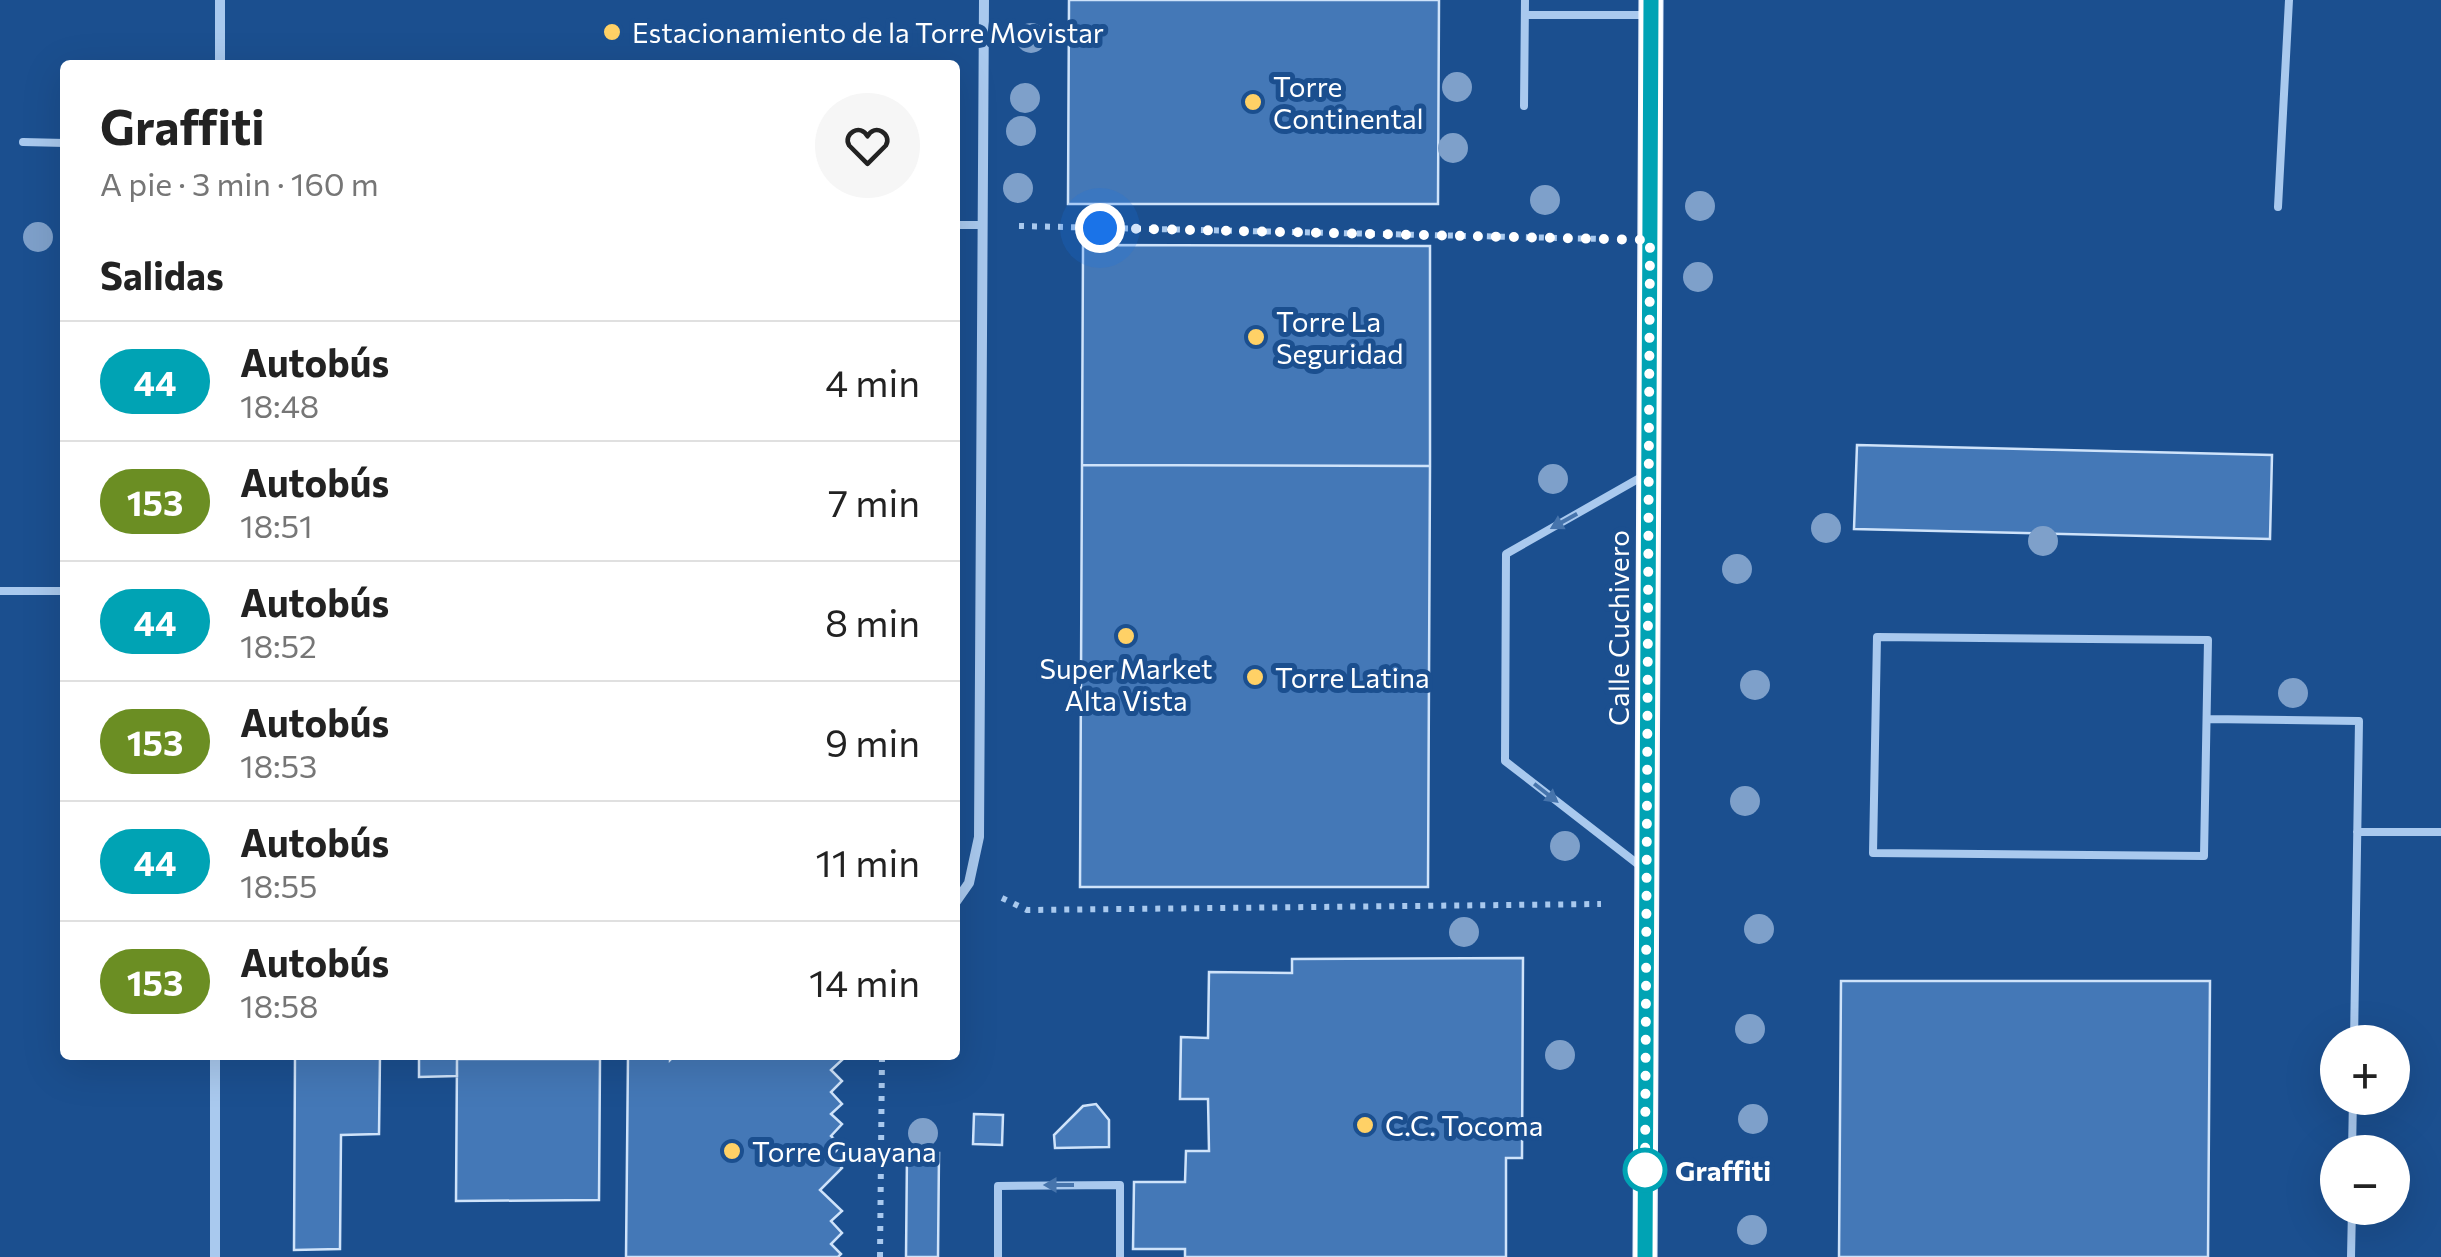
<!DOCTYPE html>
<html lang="es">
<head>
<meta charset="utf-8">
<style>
	:root { --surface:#fff; --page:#f6f6f6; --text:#222; --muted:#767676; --line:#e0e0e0 }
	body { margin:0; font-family:Commissioner,sans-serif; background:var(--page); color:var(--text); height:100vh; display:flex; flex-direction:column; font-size:38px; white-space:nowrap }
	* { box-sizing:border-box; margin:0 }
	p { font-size:32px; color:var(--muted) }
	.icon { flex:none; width:55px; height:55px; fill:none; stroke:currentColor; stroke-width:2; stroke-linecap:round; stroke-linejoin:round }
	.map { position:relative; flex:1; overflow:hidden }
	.panel { position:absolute; left:60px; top:60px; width:900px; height:1000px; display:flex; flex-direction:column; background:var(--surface); border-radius:10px; box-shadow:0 10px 40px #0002 }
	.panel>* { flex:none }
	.badge { padding:0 20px; border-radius:32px; font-size:35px; line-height:65px }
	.buttons { position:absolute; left:2320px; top:1025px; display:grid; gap:20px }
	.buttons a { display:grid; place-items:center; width:90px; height:90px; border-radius:50%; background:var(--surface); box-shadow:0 10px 40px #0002; font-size:50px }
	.you { position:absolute; width:50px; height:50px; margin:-25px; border:8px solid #fff; border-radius:50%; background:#1a73e8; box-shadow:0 0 0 15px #1a73e833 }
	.map>.badge { position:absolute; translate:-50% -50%; box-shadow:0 0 0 5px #fff }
	h2 { padding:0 40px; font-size:38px; line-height:90px }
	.round { display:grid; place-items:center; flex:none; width:105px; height:105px; border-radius:52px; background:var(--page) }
	.headline { display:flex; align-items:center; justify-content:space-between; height:170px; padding:0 40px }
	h1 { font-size:48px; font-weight:700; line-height:75px }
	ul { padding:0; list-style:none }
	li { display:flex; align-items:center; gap:30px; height:120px; padding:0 40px; border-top:2px solid var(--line) }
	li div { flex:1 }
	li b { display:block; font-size:38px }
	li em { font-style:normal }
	li .badge { min-width:110px; font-weight:700; text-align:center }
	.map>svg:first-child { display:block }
	.building { fill:#4478b7; stroke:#cfe3fa; stroke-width:2.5 }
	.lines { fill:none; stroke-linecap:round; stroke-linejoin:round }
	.path { stroke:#a9c9ee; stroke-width:6; stroke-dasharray:5 8; stroke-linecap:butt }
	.service { stroke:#a9c9ee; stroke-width:8 }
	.minor { stroke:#a9c9ee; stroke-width:10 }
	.primary { stroke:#f0f6ff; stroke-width:25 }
	.tree { fill:#7ea0ca }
	.oneway { fill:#4674ac }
	.line-casing { stroke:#fff; stroke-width:22 }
	.line { stroke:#00a3b4; stroke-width:15 }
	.walk { stroke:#fff; stroke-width:10; stroke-dasharray:0 18 }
	.poi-dot { fill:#ffd166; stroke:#1b4f8f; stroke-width:4 }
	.stop-dot { fill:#fff; stroke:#00a3b4; stroke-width:5 }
	.labels { text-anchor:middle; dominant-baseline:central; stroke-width:10; stroke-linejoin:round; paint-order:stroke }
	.poi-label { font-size:28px; fill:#fff; stroke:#1b4f8f; text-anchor:start }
	.street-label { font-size:28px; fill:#fff; stroke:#1b4f8f }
	.stop-label { font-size:28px; font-weight:bold; fill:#fff; stroke:#1b4f8f; text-anchor:start }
</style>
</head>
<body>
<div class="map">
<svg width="2441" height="1257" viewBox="0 0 2441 1257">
	<rect width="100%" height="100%" fill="#1b4f8f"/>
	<!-- building -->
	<path class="building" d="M1069,0H1439L1438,204H1068Z
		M1083,245L1430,246V466L1082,465Z
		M1857,445L2272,455L2270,539L1854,529Z
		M1082,465L1430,466L1428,887H1080Z
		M1523,958L1522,1158H1506V1257H1185V1249H1133L1134,1182H1185L1186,1151H1209L1208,1099H1180L1181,1037L1208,1038L1209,972L1292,973V959Z
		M1841,981H2210L2208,1257H1839Z
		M295,1055H380L379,1134L341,1135L340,1249L294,1250Z
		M419,1055H457V1076L419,1077Z
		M628,1055H670V1060L675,1055H837L842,1060L831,1070L842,1081L831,1092L842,1104L831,1114L842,1124L831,1136L841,1146L831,1156L842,1168L820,1190L842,1211L831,1221L842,1233L831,1244L841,1254L838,1257H626Z
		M457,1059H600L599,1200L456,1201Z
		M1096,1104L1109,1120V1147L1055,1148L1054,1135L1083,1106Z
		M974,1114L1003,1115L1002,1145L973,1144Z
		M907,1153H939L938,1257H906Z"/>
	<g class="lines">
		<!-- path -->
		<path class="path" d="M1019,226L1606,239
			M1002,898L1027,910L1601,904
			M880,1257L882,1055"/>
		<!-- service -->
		<path class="service" d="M1525,15H1646
			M1524,106L1525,0
			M23,142L65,143
			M2278,207L2289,0
			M955,225H983
			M0,591H65
			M1877,637L2208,640L2204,856L1873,853Z
			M2207,719L2359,721L2354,1042
			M2357,832H2441
			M1639,865L1505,761L1506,554L1645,475
			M2352,1152L2353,1098
			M998,1257V1186L1120,1185V1257
			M2351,1257L2352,1208"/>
		<!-- minor -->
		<path class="minor" d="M220,65V0
			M955,903L969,883L979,837L984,0
			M215,1257V1055"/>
		<!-- primary -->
		<path class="primary" d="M1645,1257L1651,0"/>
	</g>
	<!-- trees -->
	<g class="tree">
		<circle cx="1031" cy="38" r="15"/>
		<circle cx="1457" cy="87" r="15"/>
		<circle cx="1025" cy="98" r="15"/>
		<circle cx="1021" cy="131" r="15"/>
		<circle cx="1453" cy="148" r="15"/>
		<circle cx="1018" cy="188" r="15"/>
		<circle cx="1545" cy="200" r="15"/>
		<circle cx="1700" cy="206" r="15"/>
		<circle cx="38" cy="237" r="15"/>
		<circle cx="1698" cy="277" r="15"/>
		<circle cx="1553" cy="479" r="15"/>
		<circle cx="1826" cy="528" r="15"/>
		<circle cx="2043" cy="541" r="15"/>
		<circle cx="1737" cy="569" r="15"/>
		<circle cx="1755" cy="685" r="15"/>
		<circle cx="2293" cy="693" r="15"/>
		<circle cx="1745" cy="801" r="15"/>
		<circle cx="1565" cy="846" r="15"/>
		<circle cx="1759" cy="929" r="15"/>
		<circle cx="1464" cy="932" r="15"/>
		<circle cx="1750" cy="1029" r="15"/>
		<circle cx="1560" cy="1055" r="15"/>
		<circle cx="1753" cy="1119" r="15"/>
		<circle cx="923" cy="1133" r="15"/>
		<circle cx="1752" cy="1230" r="15"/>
	</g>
	<!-- one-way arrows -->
	<defs><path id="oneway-solid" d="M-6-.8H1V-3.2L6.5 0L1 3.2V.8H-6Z" transform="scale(2.5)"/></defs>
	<g class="oneway">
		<use href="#oneway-solid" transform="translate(1564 521) rotate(151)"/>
		<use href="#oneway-solid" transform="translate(1546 793) rotate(38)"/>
		<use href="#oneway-solid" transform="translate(1059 1185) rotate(180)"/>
	</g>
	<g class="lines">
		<defs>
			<path id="line" d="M1645,1257L1651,0"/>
		</defs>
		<!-- line casing -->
		<use href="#line" class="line-casing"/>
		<!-- line -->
		<use href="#line" class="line"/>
		<!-- walk -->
		<path class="walk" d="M1100,228L1650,240L1645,1178V1170"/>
	</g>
	<!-- markers -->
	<g class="poi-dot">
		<circle cx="612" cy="32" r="10"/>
		<circle cx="1253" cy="102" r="10"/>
		<circle cx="1256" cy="337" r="10"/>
		<circle cx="1126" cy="636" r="10"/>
		<circle cx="1255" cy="677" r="10"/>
		<circle cx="1365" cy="1125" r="10"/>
		<circle cx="732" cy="1151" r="10"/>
	</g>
	<circle class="stop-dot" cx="1645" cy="1170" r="20"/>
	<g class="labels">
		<!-- poi labels -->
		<g class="poi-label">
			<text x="632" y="32">Estacionamiento de la Torre Movistar</text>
			<text x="1273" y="86">Torre<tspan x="1273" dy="32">Continental</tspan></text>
			<text x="1276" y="321">Torre La<tspan x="1276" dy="32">Seguridad</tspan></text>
			<text x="1126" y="668" text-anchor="middle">Super Market<tspan x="1126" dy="32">Alta Vista</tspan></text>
			<text x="1275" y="677">Torre Latina</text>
			<text x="1385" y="1125">C.C. Tocoma</text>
			<text x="752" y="1151">Torre Guayana</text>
		</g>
		<!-- street labels -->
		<g class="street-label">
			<text transform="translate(1618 628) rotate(-90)">Calle Cuchivero</text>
		</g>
		<!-- stop labels -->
		<g class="stop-label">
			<text x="1675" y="1170">Graffiti</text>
		</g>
	</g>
</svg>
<div class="buttons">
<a>+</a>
<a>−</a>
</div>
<div class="you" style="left:1100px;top:228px"></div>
<section class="panel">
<div class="headline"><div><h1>Graffiti</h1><p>A pie · 3 min · 160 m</p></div><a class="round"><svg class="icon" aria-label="heart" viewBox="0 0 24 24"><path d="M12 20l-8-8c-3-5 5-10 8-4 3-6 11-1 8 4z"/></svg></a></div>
<h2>Salidas</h2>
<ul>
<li><span class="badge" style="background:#00a3b4;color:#fff">44</span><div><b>Autobús</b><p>18:48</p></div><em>4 min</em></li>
<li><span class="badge" style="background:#6b8e23;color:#fff">153</span><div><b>Autobús</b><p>18:51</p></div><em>7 min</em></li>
<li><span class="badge" style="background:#00a3b4;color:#fff">44</span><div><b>Autobús</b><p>18:52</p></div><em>8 min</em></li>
<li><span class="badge" style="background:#6b8e23;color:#fff">153</span><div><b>Autobús</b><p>18:53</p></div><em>9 min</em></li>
<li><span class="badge" style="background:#00a3b4;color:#fff">44</span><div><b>Autobús</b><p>18:55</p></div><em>11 min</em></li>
<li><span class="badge" style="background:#6b8e23;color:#fff">153</span><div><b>Autobús</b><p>18:58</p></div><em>14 min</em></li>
</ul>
</section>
</div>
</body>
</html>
